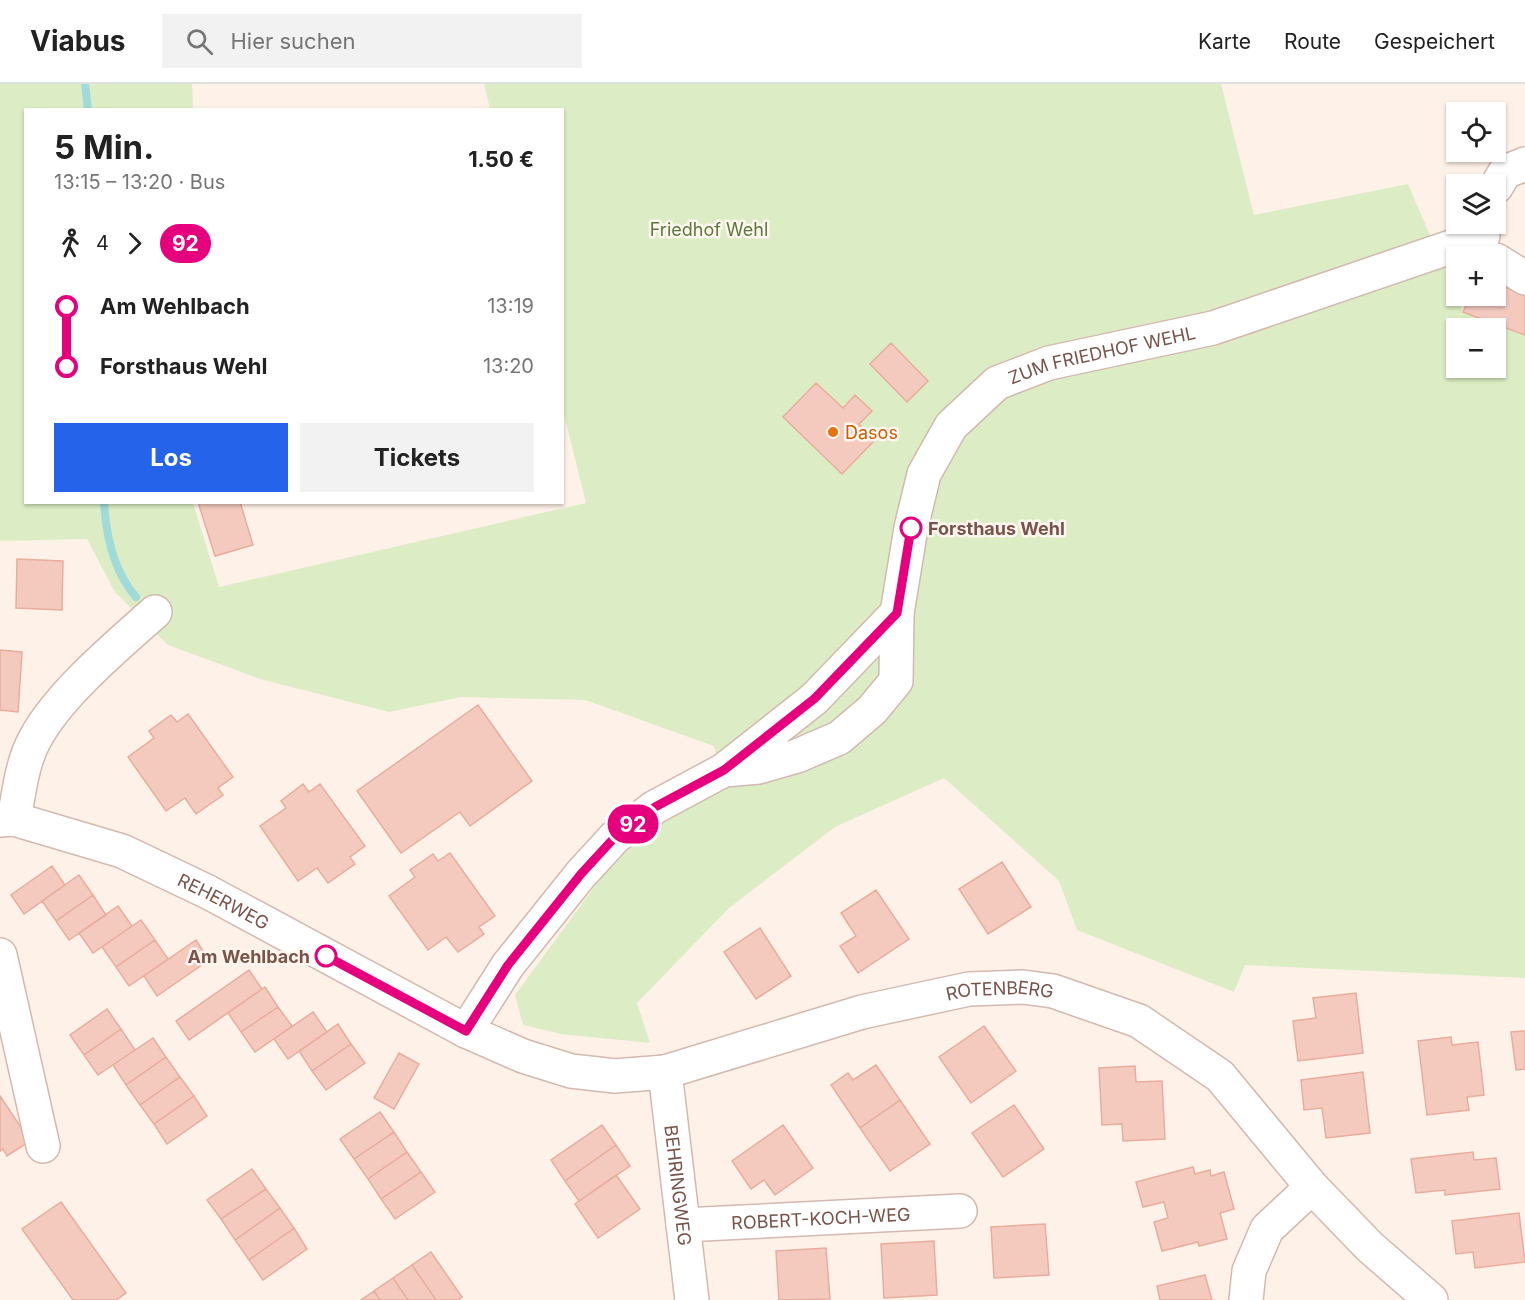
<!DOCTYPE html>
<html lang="de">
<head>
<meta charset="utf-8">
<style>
	:root { --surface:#fff; --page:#f2f2f2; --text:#222; --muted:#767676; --line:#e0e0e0; --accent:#2563eb }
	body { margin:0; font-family:Inter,sans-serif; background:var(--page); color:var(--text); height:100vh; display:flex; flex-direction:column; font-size:22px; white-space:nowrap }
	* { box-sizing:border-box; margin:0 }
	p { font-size:20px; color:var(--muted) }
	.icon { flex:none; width:33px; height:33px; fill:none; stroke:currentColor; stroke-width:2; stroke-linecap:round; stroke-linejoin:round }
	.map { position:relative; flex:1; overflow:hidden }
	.details { position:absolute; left:24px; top:24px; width:540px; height:396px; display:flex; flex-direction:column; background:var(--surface); border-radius:0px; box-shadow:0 2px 4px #0004 }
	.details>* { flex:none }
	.badge { padding:0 12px; border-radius:20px; font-size:21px; line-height:39px }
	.controls { position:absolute; left:1446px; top:18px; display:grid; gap:12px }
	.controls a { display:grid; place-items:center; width:60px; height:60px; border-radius:0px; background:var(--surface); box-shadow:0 2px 4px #0004; font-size:30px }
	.map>.badge { position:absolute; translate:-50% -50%; box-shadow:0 0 0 3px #fff }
	.legs { display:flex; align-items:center; gap:9px; height:66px; padding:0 30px; font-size:20px }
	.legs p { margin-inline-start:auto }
	.head { display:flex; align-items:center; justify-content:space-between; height:102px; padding:0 30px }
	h1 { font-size:33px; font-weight:700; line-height:45px }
	.action { display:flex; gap:12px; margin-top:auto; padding:12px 30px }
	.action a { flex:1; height:69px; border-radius:0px; background:var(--accent); color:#fff; font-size:24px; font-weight:700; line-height:69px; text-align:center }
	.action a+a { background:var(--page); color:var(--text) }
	ul { padding:0 30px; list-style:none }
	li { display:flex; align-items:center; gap:21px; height:60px; font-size:22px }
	li i { display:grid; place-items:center; width:9px; height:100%; margin:0 8px; background:currentColor }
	li i::after { content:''; width:15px; height:15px; margin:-8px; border:4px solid; border-radius:50%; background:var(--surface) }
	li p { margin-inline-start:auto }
	li:first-child i { background:linear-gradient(#0000 50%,currentColor 0) }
	li:last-child i { background:linear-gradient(currentColor 50%,#0000 0) }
	header { display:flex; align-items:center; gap:36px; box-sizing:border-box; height:84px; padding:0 30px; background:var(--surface); border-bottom:2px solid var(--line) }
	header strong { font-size:28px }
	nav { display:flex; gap:33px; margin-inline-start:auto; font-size:21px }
	.search { width:420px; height:54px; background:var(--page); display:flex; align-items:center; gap:15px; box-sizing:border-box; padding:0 21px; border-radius:0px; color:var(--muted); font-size:22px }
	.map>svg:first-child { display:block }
	.green { fill:#dcedc5; fill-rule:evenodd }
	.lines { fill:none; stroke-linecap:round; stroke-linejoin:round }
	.stream { stroke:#a0dbda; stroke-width:8 }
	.building { fill:#f4cabe; stroke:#e8ad9d; stroke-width:1.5 }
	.minor-casing { stroke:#d3b9af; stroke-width:36 }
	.minor { stroke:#fff; stroke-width:33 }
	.line-1-casing { stroke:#fff; stroke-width:14 }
	.line-1 { stroke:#e6007e; stroke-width:9 }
	.food-dot { fill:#e8710a; stroke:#fff6ef; stroke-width:2 }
	.stop-1-dot { fill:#fff; stroke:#e6007e; stroke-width:3 }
	.labels { text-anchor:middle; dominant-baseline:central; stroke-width:5; stroke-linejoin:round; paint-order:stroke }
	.park-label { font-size:18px; fill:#5a7a3e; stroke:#fff6ef }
	.street-label { font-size:18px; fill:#7a534a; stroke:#fff6ef }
	.food-label { font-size:18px; fill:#c56008; stroke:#fff6ef; text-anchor:start }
	.stop-label { font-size:18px; font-weight:bold; fill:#7a534a; stroke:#fff6ef; text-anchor:start }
</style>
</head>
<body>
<header>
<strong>Viabus</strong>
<div class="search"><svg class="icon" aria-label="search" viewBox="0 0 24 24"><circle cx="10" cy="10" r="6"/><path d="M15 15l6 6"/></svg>Hier suchen</div>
<nav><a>Karte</a><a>Route</a><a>Gespeichert</a></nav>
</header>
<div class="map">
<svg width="1525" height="1216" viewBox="0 0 1525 1216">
	<rect width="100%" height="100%" fill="#fdf1e8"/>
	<!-- green -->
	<path class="green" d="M0,0H192L193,25L26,26V418L193,419L219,503L586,419L563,326L562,26L490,25L484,0H1221L1254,131L1408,100L1463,228L1525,251V894L1245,881L1234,908L1077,846L1059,797L944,694L835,743L729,824L637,919L650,959L561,950L523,941L515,911L606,787L658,739L726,701L714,662L585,616L461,613L389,628L260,595L168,561L115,508L87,455L0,457ZM1456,244H1496V284H1456Z"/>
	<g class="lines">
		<!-- stream -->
		<path class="stream" d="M85,0L88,26
			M104,418C106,452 113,487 136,513"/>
	</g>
	<!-- building -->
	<path class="building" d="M1496,199L1525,210V251L1463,228L1470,212H1496Z
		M891,259L928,297L907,318L870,280Z
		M816,299L843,324L855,311L872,327L859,340L875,356L842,390L783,333Z
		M198,418H240L253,461L215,472Z
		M17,475L63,477L62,526L16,524Z
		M0,566L22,568L18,628L0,626Z
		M478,621L532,697L470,742L460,728L401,769L357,707Z
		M188,630L233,693L218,704L223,711L196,730L185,714L166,727L128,673L154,654L149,647L171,631L177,638Z
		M303,700L309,708L320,700L365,762L350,773L355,780L328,799L317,784L298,797L260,742L286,724L281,717Z
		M450,769L495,832L479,843L484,850L458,868L446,853L428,866L389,812L415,793L410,786L433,770L438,777Z
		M1002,778L1031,823L988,850L959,805Z
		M52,782L65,801L24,830L11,811Z
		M79,791L93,811L56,837L42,817Z
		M876,806L909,855L858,889L840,862L856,852L841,829Z
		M93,811L106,831L69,856L56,837Z
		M118,822L132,842L93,869L79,849Z
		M141,836L155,856L116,883L102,863Z
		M760,844L791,892L756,915L724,868Z
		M155,856L168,875L129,902L116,883Z
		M196,856L209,876L157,912L144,892Z
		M249,886L262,905L189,956L176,937Z
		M265,903L278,923L241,948L228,929Z
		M1356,909L1363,969L1298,977L1293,937L1316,934L1313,914Z
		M278,923L292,942L255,968L241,948Z
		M107,925L121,945L84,971L70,951Z
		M313,928L327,948L288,975L274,955Z
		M338,940L351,960L312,987L299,967Z
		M984,942L1016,987L971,1019L939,973Z
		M121,945L135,966L98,991L84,971Z
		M1525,947V985L1516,986L1511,948Z
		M1451,953L1452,961L1478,958L1484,1011L1467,1013L1469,1026L1427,1031L1418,957Z
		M153,954L166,973L126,1001L113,981Z
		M351,960L365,979L326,1006L312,987Z
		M399,969L419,980L394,1025L374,1014Z
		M166,973L180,993L140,1021L126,1001Z
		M876,981L900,1016L860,1044L831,1001L848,989L853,996Z
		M1135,982L1136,998L1162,997L1165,1055L1123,1057L1122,1040L1102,1041L1099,984Z
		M1363,988L1370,1049L1326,1054L1322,1024L1304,1026L1301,996Z
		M180,993L194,1012L154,1040L140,1021Z
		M0,1012L30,1057L7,1072L3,1065L0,1067Z
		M194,1012L207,1032L167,1060L154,1040Z
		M900,1016L930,1060L890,1087L860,1044Z
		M1014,1021L1044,1065L1003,1093L972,1049Z
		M380,1028L394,1048L354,1075L340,1055Z
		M602,1041L616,1061L565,1097L551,1076Z
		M783,1041L813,1084L775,1111L764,1096L751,1105L732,1077Z
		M394,1048L407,1068L368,1095L354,1075Z
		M616,1061L630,1082L579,1117L565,1097Z
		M407,1068L421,1088L381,1115L368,1095Z
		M1473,1068L1474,1076L1496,1074L1500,1105L1445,1111V1106L1416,1109L1411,1075Z
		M1193,1083L1195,1090L1210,1086L1211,1092L1224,1088L1234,1125L1220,1129L1227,1155L1199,1162L1198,1158L1162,1167L1154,1138L1168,1134L1164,1118L1143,1123L1136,1098Z
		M252,1085L266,1105L221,1135L207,1116Z
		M421,1088L435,1108L395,1135L381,1115Z
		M616,1091L640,1125L598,1154L575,1120Z
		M266,1105L280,1124L235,1156L221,1135Z
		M61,1118L126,1209L116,1216H73L22,1145Z
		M280,1124L294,1144L249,1176L235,1156Z
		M1519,1129L1525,1178L1475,1184L1473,1168L1456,1170L1452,1137Z
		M1045,1140L1049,1191L994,1194L991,1143Z
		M294,1144L307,1165L263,1196L249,1176Z
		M934,1157L937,1211L884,1214L881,1160Z
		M826,1164L830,1215L779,1216L776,1167Z
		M431,1168L462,1213L458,1216H436L412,1181Z
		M412,1181L436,1216H408L393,1194Z
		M1205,1191L1212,1216H1160L1157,1202Z
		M393,1194L408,1216H380L374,1207Z
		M374,1207L380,1216H361Z"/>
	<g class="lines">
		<defs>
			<g id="minor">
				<path d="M1496,103L1505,88L1525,80"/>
				<path d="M1496,176L1525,194"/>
				<path id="s1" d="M724,686L759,683L797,672L839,654L872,626L896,597L897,529L911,444L924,390L951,342L997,299L1049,279L1213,244L1483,152"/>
				<path d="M14,735C19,709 22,678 35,655C59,610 117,562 155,528"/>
				<path id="s2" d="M0,736L14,735L122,767L208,808L466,947L523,972L571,987L615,992L665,988L862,928L969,905L1023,903L1053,907L1139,937L1220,992L1312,1103L1370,1163L1431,1216"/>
				<path d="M0,871L43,1062"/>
				<path d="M466,947L508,881L581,790L615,753L655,723L724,686L814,615L897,529"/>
				<path id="s3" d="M665,988L692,1216"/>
				<path id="s4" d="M683,1141L960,1127"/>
				<path d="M1246,1216L1249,1187L1267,1145L1312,1103"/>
			</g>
		</defs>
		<!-- minor casing -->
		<use href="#minor" class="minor-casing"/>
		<!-- minor -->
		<use href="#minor" class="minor"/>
	</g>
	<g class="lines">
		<defs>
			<path id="line-1" d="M326,872L466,947L508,881L581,790L615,753L655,723L724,686L814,615L897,529L911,444"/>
		</defs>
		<!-- line-1 casing -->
		<use href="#line-1" class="line-1-casing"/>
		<!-- line-1 -->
		<use href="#line-1" class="line-1"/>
	</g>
	<!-- markers -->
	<circle class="food-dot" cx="833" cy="348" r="6"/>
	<g class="stop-1-dot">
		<circle cx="911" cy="444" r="10"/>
		<circle cx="326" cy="872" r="10"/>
	</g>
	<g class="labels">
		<!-- park labels -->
		<g class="park-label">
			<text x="709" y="145">Friedhof Wehl</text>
		</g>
		<!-- street labels -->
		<g class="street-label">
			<text stroke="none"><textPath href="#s1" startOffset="638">ZUM FRIEDHOF WEHL</textPath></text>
			<text stroke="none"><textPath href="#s2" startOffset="240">REHERWEG</textPath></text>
			<text stroke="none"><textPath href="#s2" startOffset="1068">ROTENBERG</textPath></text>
			<text stroke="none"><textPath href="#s3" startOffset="114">BEHRINGWEG</textPath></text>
			<text stroke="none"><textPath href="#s4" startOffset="138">ROBERT-KOCH-WEG</textPath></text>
		</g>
		<!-- food labels -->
		<g class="food-label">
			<text x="845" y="348">Dasos</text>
		</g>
		<!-- stop labels -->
		<g class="stop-label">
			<text x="928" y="444">Forsthaus Wehl</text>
			<text x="310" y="872" text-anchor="end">Am Wehlbach</text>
		</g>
	</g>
</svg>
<div class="controls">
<a><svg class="icon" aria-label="locate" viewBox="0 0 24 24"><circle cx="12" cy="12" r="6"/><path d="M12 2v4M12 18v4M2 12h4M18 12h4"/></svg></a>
<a><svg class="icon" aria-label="layers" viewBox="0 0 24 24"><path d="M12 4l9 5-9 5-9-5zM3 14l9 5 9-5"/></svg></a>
<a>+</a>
<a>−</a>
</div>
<b class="badge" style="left:633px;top:740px;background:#e6007e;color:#fff">92</b>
<section class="details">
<div class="head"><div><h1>5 Min.</h1><p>13:15 – 13:20 · Bus</p></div><b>1.50 €</b></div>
<div class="legs"><svg class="icon" aria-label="walk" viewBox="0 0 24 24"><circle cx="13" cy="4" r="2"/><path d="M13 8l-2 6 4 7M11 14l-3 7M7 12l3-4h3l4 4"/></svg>4<svg class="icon" aria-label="forward" viewBox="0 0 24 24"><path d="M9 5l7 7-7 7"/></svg><b class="badge" style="background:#e6007e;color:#fff">92</b></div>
<ul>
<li><i style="color:#e6007e"></i><b>Am Wehlbach</b><p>13:19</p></li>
<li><i style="color:#e6007e"></i><b>Forsthaus Wehl</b><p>13:20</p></li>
</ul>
<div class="action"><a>Los</a><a>Tickets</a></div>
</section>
</div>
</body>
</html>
